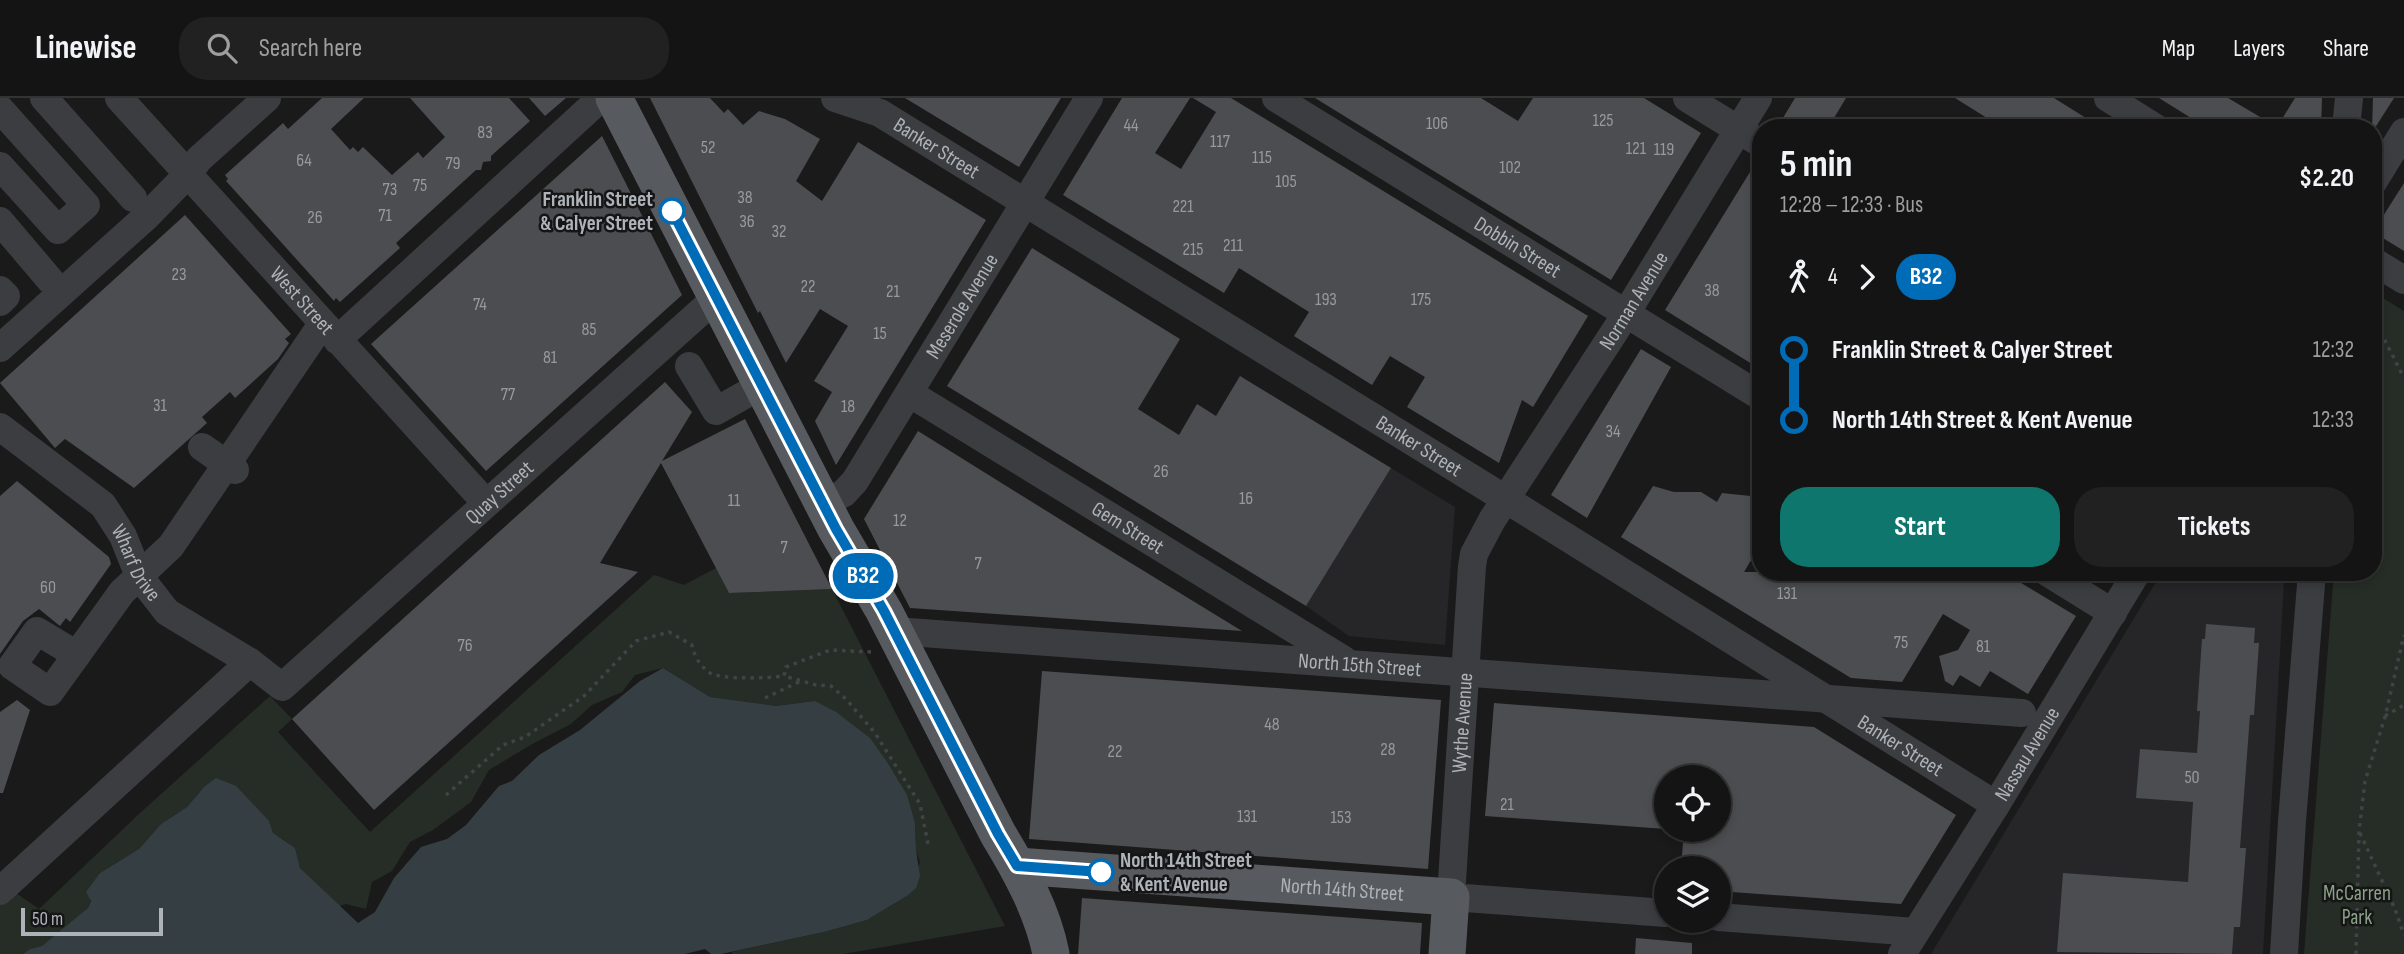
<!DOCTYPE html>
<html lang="en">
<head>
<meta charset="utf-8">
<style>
	:root { --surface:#141414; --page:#212122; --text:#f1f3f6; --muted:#9d9ea0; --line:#333334; --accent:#0f766e }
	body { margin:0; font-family:"Sofia Sans Condensed",sans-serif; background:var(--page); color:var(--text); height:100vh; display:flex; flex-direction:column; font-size:26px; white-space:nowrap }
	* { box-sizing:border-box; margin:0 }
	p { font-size:23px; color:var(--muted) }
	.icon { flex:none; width:38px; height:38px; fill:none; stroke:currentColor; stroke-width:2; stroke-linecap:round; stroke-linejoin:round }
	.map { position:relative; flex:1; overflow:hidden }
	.panel { position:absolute; left:1752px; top:21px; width:630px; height:462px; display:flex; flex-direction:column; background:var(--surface); border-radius:28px; box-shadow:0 4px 10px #0003,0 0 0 2px var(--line) }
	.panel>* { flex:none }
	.badge { padding:0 14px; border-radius:23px; font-size:24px; line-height:46px }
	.controls { position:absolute; left:1654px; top:667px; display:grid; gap:14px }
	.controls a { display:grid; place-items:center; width:77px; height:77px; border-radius:50%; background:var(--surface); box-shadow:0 4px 10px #0003,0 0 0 2px var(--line); font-size:35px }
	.scale { position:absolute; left:21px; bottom:18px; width:142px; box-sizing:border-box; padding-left:7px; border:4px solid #adb3b9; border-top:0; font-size:19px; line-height:24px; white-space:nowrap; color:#adb3b9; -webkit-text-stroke:5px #151516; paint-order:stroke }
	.map>.badge { position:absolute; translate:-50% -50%; box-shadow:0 0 0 4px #fff }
	.legs { display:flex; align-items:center; gap:10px; height:77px; padding:0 28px; font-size:23px }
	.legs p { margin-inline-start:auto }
	.summary { display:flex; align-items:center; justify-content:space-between; height:119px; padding:0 28px }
	h1 { font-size:38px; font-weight:700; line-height:52px }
	.primary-button { display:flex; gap:14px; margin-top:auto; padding:14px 28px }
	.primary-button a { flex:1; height:80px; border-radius:28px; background:var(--accent); color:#fff; font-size:28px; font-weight:700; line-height:80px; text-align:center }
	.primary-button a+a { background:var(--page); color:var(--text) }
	ul { padding:0 28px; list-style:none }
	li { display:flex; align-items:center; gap:24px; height:70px; font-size:26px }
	li i { display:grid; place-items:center; width:10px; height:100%; margin:0 9px; background:currentColor }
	li i::after { content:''; width:18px; height:18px; margin:-9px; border:5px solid; border-radius:50%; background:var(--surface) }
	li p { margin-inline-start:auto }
	li:first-child i { background:linear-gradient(#0000 50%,currentColor 0) }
	li:last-child i { background:linear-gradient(currentColor 50%,#0000 0) }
	header { display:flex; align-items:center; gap:42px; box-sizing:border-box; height:98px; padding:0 35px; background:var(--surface); border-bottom:2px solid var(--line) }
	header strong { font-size:33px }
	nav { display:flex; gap:38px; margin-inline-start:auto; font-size:24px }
	.search { width:490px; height:63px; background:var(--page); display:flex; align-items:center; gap:18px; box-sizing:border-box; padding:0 24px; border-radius:28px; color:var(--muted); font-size:26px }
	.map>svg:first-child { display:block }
	.built { fill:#262628 }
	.green { fill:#262d26 }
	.water { fill:#353f43 }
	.building { fill:#4c4d50 }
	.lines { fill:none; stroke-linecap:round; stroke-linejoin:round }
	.path { stroke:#414447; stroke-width:3.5; stroke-dasharray:3.5 5; stroke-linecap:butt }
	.minor { stroke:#3b3d40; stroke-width:28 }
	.major { stroke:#575a5f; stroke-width:37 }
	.line-1-casing { stroke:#fff; stroke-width:16 }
	.line-1 { stroke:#006cb7; stroke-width:10 }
	.stop-1-dot { fill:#fff; stroke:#006cb7; stroke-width:3.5 }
	.labels { text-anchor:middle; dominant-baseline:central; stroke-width:5; stroke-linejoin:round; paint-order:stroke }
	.number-label { font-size:18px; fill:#959a9f }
	.street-label { font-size:21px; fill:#adb3b9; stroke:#151516 }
	.stop-label { font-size:21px; font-weight:bold; fill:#adb3b9; stroke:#151516; text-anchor:end }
	.park-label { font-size:21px; fill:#8aa287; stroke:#151516 }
</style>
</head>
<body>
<header>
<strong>Linewise</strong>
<div class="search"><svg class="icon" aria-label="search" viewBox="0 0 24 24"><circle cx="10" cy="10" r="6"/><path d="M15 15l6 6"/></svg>Search here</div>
<nav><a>Map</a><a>Layers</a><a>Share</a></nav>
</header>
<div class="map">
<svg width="2404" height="856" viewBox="0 0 2404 856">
	<rect width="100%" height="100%" fill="#1a1a1b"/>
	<!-- built -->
	<path class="built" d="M1391,370L1455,409L1445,547L1349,538L1306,508Z
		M2162,474H2208L2284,483L2263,856H1931Z"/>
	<!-- green -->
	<path class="green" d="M2373,194L2404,213V856H2304L2334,474H2373Z
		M716,470L729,495L832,491L1005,828L843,856H732V854L824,834L867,822L908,796L920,764L916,752L915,725L815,603L776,608L710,599L663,570L635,577L622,594L592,607L571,626L534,645L489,672L471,704L433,732L410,744L392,773L372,784L366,811L346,806L339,808L300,770L295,750L273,735L269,723L204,689L187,709L161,726L139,751L100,775L88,810L63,832L42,848L30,851L23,856H0V784L39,811L140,715L270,598L292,621L278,634L370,734L654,477L684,487Z"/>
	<!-- water -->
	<path class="water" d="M663,570L710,599L776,608L815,603L836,614L870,640L887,664L907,697L915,725L916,752L920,778L916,790L908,797L867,822L824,834L721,856H711L705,851L685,856H23L30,851L42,848L88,810L91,803L86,794L100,775L139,751L161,726L187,709L204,689L216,680L236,688L269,723L273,735L295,750L300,770L358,825L375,814L394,780L421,749L447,741L466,727L499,688L512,683L539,657L580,632L640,583Z"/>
	<!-- building -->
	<path class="building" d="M322,0H364L331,31L350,52L353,49L358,54L363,49L392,77L418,54L423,60L445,39L410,0H509L530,23L491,58V63L483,64L481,72H476L396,145L400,150L340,204L336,200L334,203L226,83L228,81L225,77L283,25L288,31Z
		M529,0H566L545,18Z
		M650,0H710L724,15L728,11L743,27L759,13L785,21L820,41L796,83L822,103L858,44L986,122L836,367L815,323L832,294L814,283L848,228L820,211L786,265L760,213L758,215Z
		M905,0H1061L1019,69Z
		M1122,0H1190L1155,55L1181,71L1216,14L1193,0H1231L1588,218L1533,309L1522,302L1499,365L1407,309L1425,279L1390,258L1372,287L1294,238L1309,214L1239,170L1224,195L1063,97Z
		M1315,0H1481L1518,23L1533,0H1644L1701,35L1611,182Z
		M1795,0H1846L1828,30H1777Z
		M1955,0H2054L2102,30H2003Z
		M2159,0H2228L2277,29L2295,0H2322L2321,30H2207Z
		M2373,0H2394L2373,33L2372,30Z
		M602,38L682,197L486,373L371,246Z
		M1758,61H1760V271L1665,212Z
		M2404,85V153L2373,134Z
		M185,117L291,236L285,241L289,245L278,261L235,300L230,294L202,319L207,325L134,390L65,341L55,350L0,285Z
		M1032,150L1180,241L1138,311L1179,337L1197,306L1216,318L1240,278L1391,370L1306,508L947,288Z
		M1641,251L1671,269L1587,420L1551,397Z
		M665,284L692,314L662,363L745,321L832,491L729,495L661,365L600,465L638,474L374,712L292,621Z
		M918,333L1090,440L1242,533L910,510L864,421Z
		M17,383L109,459L111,466L70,524L66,520L60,528L39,511L23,523L0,556V398Z
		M1653,388L1674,394H1701L1717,404L1722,395L1760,399V447L1744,474H2003L2076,518L2028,596L1990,573L1980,589L1960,577L1953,588L1945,583L1939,558L1958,552L1970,532L1943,516L1902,584L1851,580L1621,439Z
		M2206,526L2255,530L2254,545H2259L2254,617H2250L2240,750H2246L2240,829H2234L2232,856L2057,854L2063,775L2188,784L2193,704L2136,700L2140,651L2197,655L2200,613H2197L2202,541H2205Z
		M1042,573L1441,602L1428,771L1029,741Z
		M17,602L30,612L3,695H0V614Z
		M1494,605L1814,629L1956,717L1901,806L1718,793V770H1681L1684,732H1718V679H1666V731L1485,718Z
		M1082,800L1422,825L1420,856H1078Z
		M1636,840L1692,845V856H1635Z"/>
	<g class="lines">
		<!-- path -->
		<path class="path" d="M2373,219L2404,280
			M871,554L830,552L786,569L784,578L816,587L831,588L846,601L875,635L920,706L928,746
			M765,600L799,584
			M2385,618L2404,607
			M446,697L503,647L525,639L584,598L636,543L669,534L692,547C694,558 700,568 710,575C722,582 769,580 784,578
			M2360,735L2395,811L2404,837
			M2356,856L2359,733L2365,683L2385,619L2404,537"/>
		<!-- minor -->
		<g class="minor">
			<path d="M44,0L133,100"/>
			<path id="s1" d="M119,0L486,405"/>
			<path id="s2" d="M835,0L880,15L1507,402L1996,707"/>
			<path id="s3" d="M1276,0L1760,298"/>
			<path d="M1687,0L1760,45"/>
			<path d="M2108,0L2156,30"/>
			<path d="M0,11L86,107L58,132L0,68"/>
			<path d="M2346,30L2349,0"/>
			<path d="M2373,84L2404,34"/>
			<path d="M0,123L50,182"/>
			<path d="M2373,163L2404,182"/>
			<path d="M0,192L6,198L0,204"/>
			<path d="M337,242L601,0"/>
			<path d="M0,250L147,118L188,76L199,61L267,0"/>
			<path d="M689,268L716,313L762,287"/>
			<path id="s4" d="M909,295L1344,562"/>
			<path id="s5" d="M0,329L103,407L123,438L139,478L167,514L250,564L282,589L717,199"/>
			<path d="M202,349L235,372"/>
			<path id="s6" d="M823,406L844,395L855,383L1089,0"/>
			<path d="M2047,474L2113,515"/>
			<path id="s7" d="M895,533L2022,615"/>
			<path d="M77,557L37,533L12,568L50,594L122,494L171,448L322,226"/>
			<path d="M0,793L250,564"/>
			<path id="s8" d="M1666,815L1451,799L1472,468L1474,456L1492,422L1617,230L1758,0"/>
			<path d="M1718,819L1915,834"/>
			<path id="s9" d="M1902,856L1996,707L2137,474"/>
			<path d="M2284,856L2292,723L2312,474"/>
		</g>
		<!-- major -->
		<g class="major">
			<path d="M614,0L836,431L884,513L998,736C1020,772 1043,814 1051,856"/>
			<path id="s10" d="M1017,768L1451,799L1447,856"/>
		</g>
	</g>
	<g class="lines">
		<defs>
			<path id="line-1" d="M672,113L836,431L884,513L998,736L1017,768L1101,774"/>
		</defs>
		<!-- line-1 casing -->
		<use href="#line-1" class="line-1-casing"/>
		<!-- line-1 -->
		<use href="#line-1" class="line-1"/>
	</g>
	<!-- markers -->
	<g class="stop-1-dot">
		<circle cx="672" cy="113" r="12"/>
		<circle cx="1101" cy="774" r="12"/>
	</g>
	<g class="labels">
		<!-- number labels -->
		<g class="number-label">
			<text x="1603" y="22">125</text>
			<text x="1437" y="25">106</text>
			<text x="1131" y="27">44</text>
			<text x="485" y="34">83</text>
			<text x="1220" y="43">117</text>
			<text x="708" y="49">52</text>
			<text x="1636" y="50">121</text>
			<text x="1664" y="51">119</text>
			<text x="1262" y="59">115</text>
			<text x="304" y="62">64</text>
			<text x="453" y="65">79</text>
			<text x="1510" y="69">102</text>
			<text x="1286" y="83">105</text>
			<text x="420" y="87">75</text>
			<text x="390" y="91">73</text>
			<text x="745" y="99">38</text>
			<text x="1183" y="108">221</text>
			<text x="385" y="117">71</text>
			<text x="315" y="119">26</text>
			<text x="747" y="123">36</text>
			<text x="779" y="133">32</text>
			<text x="1233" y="147">211</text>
			<text x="1193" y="151">215</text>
			<text x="179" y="176">23</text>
			<text x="808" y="188">22</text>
			<text x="1712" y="192">38</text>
			<text x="893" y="193">21</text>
			<text x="1326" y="201">193</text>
			<text x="1421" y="201">175</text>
			<text x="480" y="206">74</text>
			<text x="589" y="231">85</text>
			<text x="880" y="235">15</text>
			<text x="550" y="259">81</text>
			<text x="508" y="296">77</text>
			<text x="160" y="307">31</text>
			<text x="848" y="308">18</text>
			<text x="1613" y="333">34</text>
			<text x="1161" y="373">26</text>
			<text x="1246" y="400">16</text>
			<text x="734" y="402">11</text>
			<text x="900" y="422">12</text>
			<text x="784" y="449">7</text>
			<text x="978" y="465">7</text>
			<text x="48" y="489">60</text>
			<text x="1787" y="495">131</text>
			<text x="1901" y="544">75</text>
			<text x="465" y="547">76</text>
			<text x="1983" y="548">81</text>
			<text x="1272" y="626">48</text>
			<text x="1388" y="651">28</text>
			<text x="1115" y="653">22</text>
			<text x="2192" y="679">50</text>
			<text x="1507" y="706">21</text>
			<text x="1247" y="718">131</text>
			<text x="1341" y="719">153</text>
		</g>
		<!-- street labels -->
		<g class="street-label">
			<text stroke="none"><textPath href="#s2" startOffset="114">Banker Street</textPath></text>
			<text stroke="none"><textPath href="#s3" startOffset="284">Dobbin Street</textPath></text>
			<text stroke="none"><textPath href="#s8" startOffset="859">Norman Avenue</textPath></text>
			<text stroke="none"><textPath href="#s1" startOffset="273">West Street</textPath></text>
			<text stroke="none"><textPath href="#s6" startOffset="245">Meserole Avenue</textPath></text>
			<text stroke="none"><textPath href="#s2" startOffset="681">Banker Street</textPath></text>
			<text stroke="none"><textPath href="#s5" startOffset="684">Quay Street</textPath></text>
			<text stroke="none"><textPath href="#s4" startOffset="257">Gem Street</textPath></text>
			<text stroke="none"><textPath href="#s5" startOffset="196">Wharf Drive</textPath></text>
			<text stroke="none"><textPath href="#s7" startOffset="466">North 15th Street</textPath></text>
			<text stroke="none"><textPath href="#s8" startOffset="390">Wythe Avenue</textPath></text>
			<text stroke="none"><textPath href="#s2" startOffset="1248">Banker Street</textPath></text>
			<text stroke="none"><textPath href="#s9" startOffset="236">Nassau Avenue</textPath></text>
			<text stroke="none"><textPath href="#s10" startOffset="326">North 14th Street</textPath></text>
		</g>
		<!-- stop labels -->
		<g class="stop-label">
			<text x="653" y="101">Franklin Street<tspan x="653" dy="24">&amp; Calyer Street</tspan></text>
			<text x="1120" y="762" text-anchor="start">North 14th Street<tspan x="1120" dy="24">&amp; Kent Avenue</tspan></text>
		</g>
		<!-- park labels -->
		<g class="park-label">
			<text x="2357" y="795">McCarren<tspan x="2357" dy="24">Park</tspan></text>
		</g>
	</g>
</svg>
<div class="controls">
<a><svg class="icon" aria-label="locate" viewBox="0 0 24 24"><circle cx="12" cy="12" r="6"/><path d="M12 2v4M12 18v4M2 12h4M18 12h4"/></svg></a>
<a><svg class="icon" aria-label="layers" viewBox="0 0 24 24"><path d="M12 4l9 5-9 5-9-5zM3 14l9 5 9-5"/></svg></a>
</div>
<div class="scale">50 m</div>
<b class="badge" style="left:863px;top:478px;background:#006cb7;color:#fff">B32</b>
<section class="panel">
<div class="summary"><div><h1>5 min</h1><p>12:28 – 12:33 · Bus</p></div><b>$2.20</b></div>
<div class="legs"><svg class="icon" aria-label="walk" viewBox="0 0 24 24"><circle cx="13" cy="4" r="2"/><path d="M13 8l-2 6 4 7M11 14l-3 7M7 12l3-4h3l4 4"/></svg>4<svg class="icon" aria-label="forward" viewBox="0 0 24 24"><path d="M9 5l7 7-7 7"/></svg><b class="badge" style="background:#006cb7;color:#fff">B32</b></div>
<ul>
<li><i style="color:#006cb7"></i><b>Franklin Street &amp; Calyer Street</b><p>12:32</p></li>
<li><i style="color:#006cb7"></i><b>North 14th Street &amp; Kent Avenue</b><p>12:33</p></li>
</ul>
<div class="primary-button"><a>Start</a><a>Tickets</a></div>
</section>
</div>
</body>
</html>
